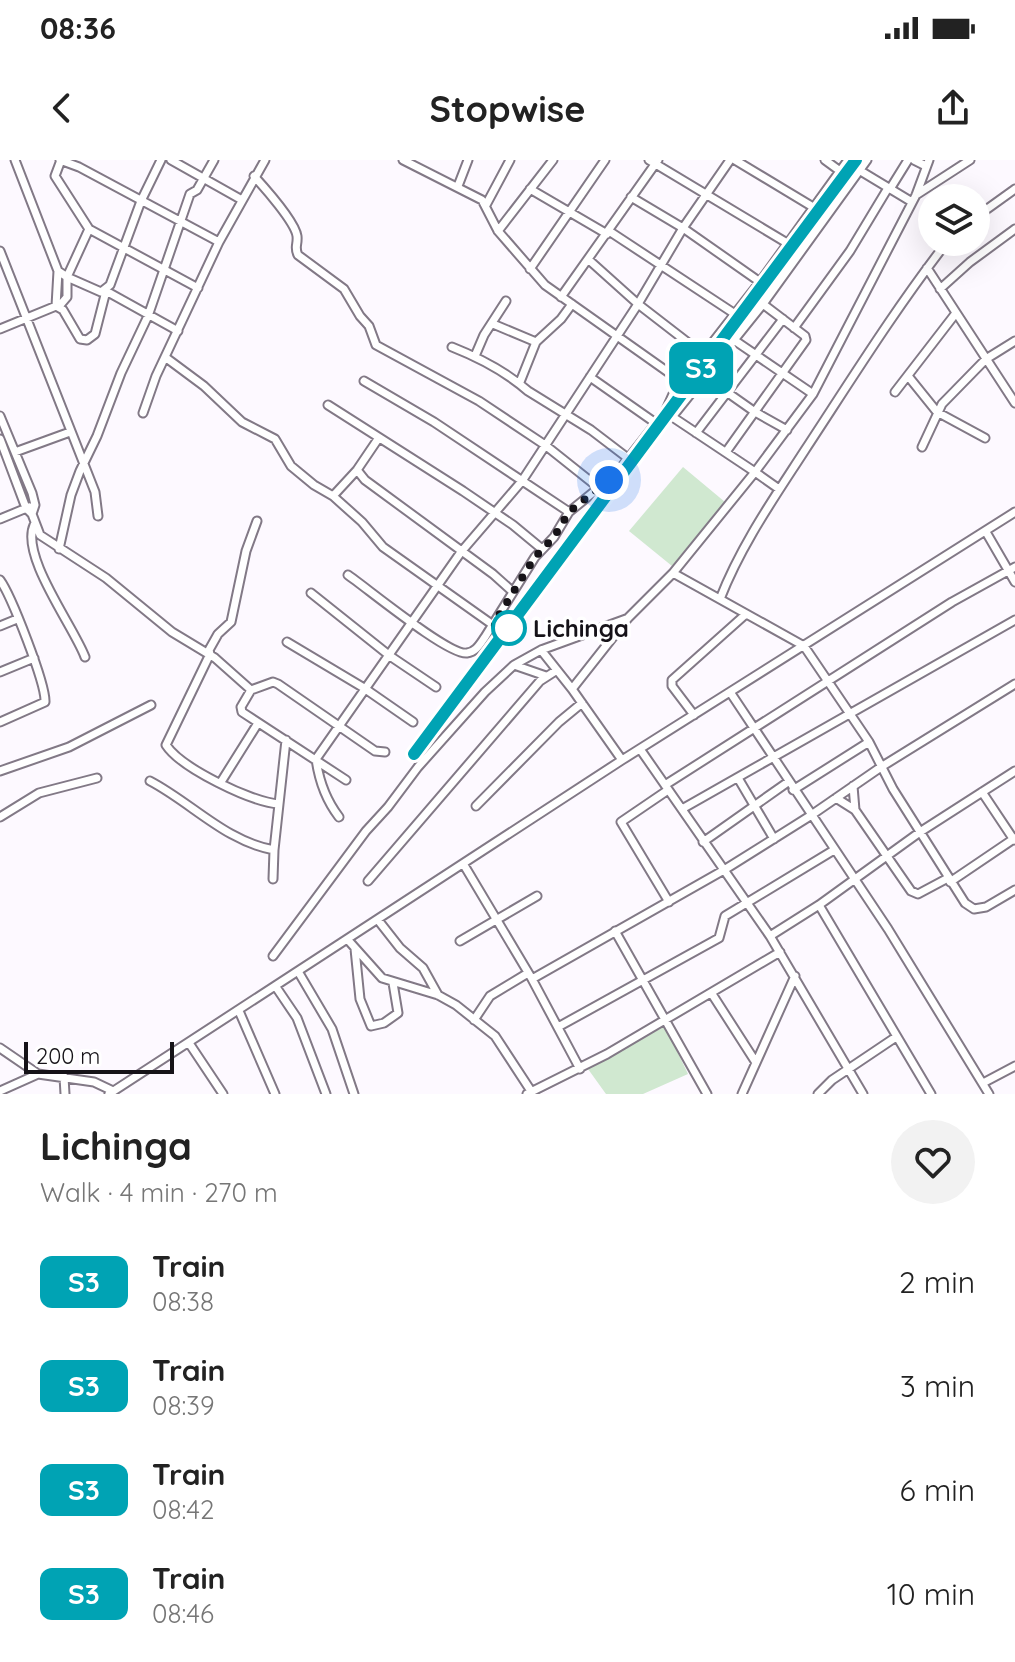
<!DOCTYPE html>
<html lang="en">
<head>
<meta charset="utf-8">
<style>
	:root { --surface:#fff; --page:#f2f2f2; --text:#222; --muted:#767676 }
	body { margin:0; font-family:Quicksand,sans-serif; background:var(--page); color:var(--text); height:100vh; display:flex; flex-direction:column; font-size:30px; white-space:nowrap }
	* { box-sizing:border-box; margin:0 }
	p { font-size:26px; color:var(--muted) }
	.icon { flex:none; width:44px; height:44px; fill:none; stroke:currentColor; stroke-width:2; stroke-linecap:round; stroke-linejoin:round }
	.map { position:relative; height:934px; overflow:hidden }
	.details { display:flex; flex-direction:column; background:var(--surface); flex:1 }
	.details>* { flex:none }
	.badge { padding:0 16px; border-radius:12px; font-size:28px; line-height:52px }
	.tools { position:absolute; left:918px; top:24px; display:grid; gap:16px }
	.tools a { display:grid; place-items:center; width:72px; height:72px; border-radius:50%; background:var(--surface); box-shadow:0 8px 32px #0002; font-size:40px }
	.scale { position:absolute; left:24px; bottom:20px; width:150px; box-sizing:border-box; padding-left:8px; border:4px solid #161318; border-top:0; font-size:22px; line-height:28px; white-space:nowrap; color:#161318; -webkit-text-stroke:6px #fff; paint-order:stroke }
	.you { position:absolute; width:40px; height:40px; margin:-20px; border:6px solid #fff; border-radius:50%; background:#1a73e8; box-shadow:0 0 0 12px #1a73e833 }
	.map>.badge { position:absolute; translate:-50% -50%; box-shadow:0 0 0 4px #fff }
	.round { display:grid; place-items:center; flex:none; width:84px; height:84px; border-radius:42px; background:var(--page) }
	.headline { display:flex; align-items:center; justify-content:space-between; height:136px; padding:0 40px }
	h1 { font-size:38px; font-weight:800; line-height:60px }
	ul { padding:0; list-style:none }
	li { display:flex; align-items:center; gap:24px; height:104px; padding:0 40px }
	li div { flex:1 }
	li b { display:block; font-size:30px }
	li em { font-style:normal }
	li .badge { min-width:88px; font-weight:700; text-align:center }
	.status { display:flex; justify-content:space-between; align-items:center; height:56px; padding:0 40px; background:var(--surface); direction:ltr }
	.status svg { height:22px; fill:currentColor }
	header { display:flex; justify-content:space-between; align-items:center; height:104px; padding:0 40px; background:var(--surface); font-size:36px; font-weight:800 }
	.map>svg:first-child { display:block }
	.green { fill:#d0e8d0 }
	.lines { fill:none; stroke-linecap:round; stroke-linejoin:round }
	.minor-casing { stroke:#827986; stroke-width:11 }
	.minor { stroke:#fff; stroke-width:7 }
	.rail-casing { stroke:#726f74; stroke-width:5 }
	.rail { stroke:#fff; stroke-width:2; stroke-dasharray:6; stroke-linecap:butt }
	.line-casing { stroke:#fff; stroke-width:18 }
	.line { stroke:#00a3b4; stroke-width:12 }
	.walk { stroke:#161318; stroke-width:8; stroke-dasharray:0 14.4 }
	.stop-dot { fill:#fff; stroke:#00a3b4; stroke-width:4 }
	.labels { text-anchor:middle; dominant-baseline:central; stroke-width:7; stroke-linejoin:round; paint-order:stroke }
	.stop-label { font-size:24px; font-weight:bold; fill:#161318; stroke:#fff; text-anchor:start }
</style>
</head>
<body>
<div class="status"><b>08:36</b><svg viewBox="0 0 49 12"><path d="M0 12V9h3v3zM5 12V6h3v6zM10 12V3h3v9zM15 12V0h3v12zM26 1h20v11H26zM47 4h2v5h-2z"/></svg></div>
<header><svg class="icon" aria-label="back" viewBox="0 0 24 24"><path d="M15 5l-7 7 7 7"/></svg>Stopwise<svg class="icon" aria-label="share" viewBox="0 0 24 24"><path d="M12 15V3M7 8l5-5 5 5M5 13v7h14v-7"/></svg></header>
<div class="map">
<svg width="1015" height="934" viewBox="0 0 1015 934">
	<rect width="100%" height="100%" fill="#fdf9ff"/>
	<!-- green -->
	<path class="green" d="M683,307L725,342L672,406L629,371Z
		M665,866L688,914L643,934H606L588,909Z"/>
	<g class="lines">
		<defs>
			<path id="minor" d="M15,0L58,111L67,117L89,69
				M60,0L79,7L219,82
				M61,0L55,16L89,69L198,128
				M171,0L242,40
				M403,0L482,40L498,71L545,125L682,222
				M649,0L787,83
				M735,0L813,47
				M825,0L840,11
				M914,0L926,6
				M859,10L912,42
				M254,16C264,27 295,62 297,76C298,85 294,87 298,95L344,129L360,156L369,166L376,185L479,241L545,285L604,332
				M458,26L468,0
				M530,29L607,74
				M890,29L908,0
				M916,35L970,0
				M631,37L683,68L760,122
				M486,45L510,0
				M976,57L1015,29
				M498,71L553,0
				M609,71L735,154
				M0,91L95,332L98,356
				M589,100L638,144L704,195
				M927,108L1015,243
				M530,109L605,0
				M58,111L56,146L63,150L80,179L87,180L95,174L106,131L178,171
				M940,129L970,102L1015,69
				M561,137L658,0
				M493,164L536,182
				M794,168L850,91L888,28
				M0,169L61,144L67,137V117L101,132L110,125L141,41L161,0
				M734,180L813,234
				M452,187C480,198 505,211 528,231L591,270L629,299
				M475,196L484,175L506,141
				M165,197L204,226L242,262L275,279L291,306L314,325L333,336L362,362L383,387L493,465
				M704,216L755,252L787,270
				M908,216L937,252L985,278
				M590,217L657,264
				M364,221L434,262L569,352
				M520,222L536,182L561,159L572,144
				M895,232L956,153
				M328,245L463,331L513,365L542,389
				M143,253L156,216L219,82L265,0
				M0,256L32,333L35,345L32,354
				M672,257L763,144L867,0
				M696,273L783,159
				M0,279L26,348L32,354L40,375L106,418L172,472L215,498L251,530L273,522L278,524L375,591L385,592
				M922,287L942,244L986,199L1015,181
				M15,292L70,272
				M726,292L806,180L805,176L763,144
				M357,310L365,320L493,414L513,432
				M779,329L755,312L813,234L916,35L929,0
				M333,336L357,310L378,279
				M0,359L29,347
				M257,361L246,391L231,462L218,474L209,490L210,494L166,585C181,608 251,642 279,644
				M34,365C20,396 74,467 85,497
				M986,372L1015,422
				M59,389L71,335L80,311L97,276L121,213L148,156L190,34L197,30L214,0
				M673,413L804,486L869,582L893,629L965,743L974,749L986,747L1015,730
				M348,415C367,428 449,496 467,493C476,492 480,484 485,477L535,397L554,377L569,352L617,313L665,252
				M0,420C11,435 46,524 45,542L0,562
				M311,433L390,496L436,527
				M720,439C741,385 774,338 805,290C851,220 895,149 947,82
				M0,466L17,459
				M287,482L364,528L413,562
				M541,490L572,529
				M514,505L541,490L626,459
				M0,512L34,498
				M251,530L241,547L242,552L346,620
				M730,532L888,769L989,934
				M694,555L672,526V520L746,454
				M640,589L770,776L863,934
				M622,600L572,529L628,458L673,413L755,312L665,252L674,232L760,122L848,0
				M0,611L69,587L151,545
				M738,618L774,679
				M150,621C192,643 225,681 274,690
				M221,622L258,563
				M665,625L952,442L1015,407
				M853,626L855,650
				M668,630L621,662L669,742
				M793,630L869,582
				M982,632L1014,680
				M836,638L855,650L911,731L918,734L948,718
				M476,646L559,562L582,543
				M682,649L1015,460
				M0,657L39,633L97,618
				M339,657C326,640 319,621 316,599L461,392L522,321L638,144L683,68L730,0
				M703,682L788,622
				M464,705L532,819L580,909
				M273,719L274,690L286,580
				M368,721L540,521L557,510
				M950,722L1015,678
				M819,745L931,934
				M378,760L400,788L423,808L438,835
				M615,771L707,934
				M770,776L819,745L920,672L1015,611
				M348,780L382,818L438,835L456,845L495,876L531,931
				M460,781L537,736
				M355,789L360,839L371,866L384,863L398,853L393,823
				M273,796L366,671L388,647L418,607L485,532L514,505L546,516
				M299,813L332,869L354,934
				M532,819L724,710L810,656L881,607L1015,524
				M276,827L297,858L326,934
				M712,834L755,901
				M239,851L275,934
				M474,860L490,836L528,813
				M558,867L719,778L725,756L834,690
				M189,883L223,934
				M0,888L38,914L94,922L113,931
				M64,917L65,934
				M983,923L1015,906
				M0,931L38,914
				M109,934L622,600L1015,352
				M527,934L607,894L780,792
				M742,934L795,816
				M818,934L832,920L896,877"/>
		</defs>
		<!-- minor casing -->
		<use href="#minor" class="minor-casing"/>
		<!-- minor -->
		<use href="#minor" class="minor"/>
		<defs>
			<path id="rail" d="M414,594L857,0"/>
		</defs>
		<!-- rail casing -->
		<use href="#rail" class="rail-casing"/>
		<!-- rail -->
		<use href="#rail" class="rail"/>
	</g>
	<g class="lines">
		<defs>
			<path id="line" d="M414,594L856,0"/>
		</defs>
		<!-- line casing -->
		<use href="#line" class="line-casing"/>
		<!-- line -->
		<use href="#line" class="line"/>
		<!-- walk -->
		<path class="walk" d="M509,468L493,465L535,397L554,377L569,352L609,320"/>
	</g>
	<!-- markers -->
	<circle class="stop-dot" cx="509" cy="468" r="16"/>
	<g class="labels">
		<!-- stop labels -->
		<g class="stop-label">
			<text x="533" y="468">Lichinga</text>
		</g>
	</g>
</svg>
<div class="tools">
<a><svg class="icon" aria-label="layers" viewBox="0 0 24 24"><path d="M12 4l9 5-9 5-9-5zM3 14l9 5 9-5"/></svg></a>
</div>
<div class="scale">200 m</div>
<div class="you" style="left:609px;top:320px"></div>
<b class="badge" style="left:701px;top:208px;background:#00a3b4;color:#fff">S3</b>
</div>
<section class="details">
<div class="headline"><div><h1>Lichinga</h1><p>Walk · 4 min · 270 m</p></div><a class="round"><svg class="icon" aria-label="heart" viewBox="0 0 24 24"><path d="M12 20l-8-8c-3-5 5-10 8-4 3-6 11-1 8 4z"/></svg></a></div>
<ul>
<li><span class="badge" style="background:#00a3b4;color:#fff">S3</span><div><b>Train</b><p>08:38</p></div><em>2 min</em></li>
<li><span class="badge" style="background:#00a3b4;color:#fff">S3</span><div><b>Train</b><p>08:39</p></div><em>3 min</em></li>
<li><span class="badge" style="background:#00a3b4;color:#fff">S3</span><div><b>Train</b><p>08:42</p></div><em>6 min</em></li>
<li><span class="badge" style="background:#00a3b4;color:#fff">S3</span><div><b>Train</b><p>08:46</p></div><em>10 min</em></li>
</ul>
</section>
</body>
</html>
